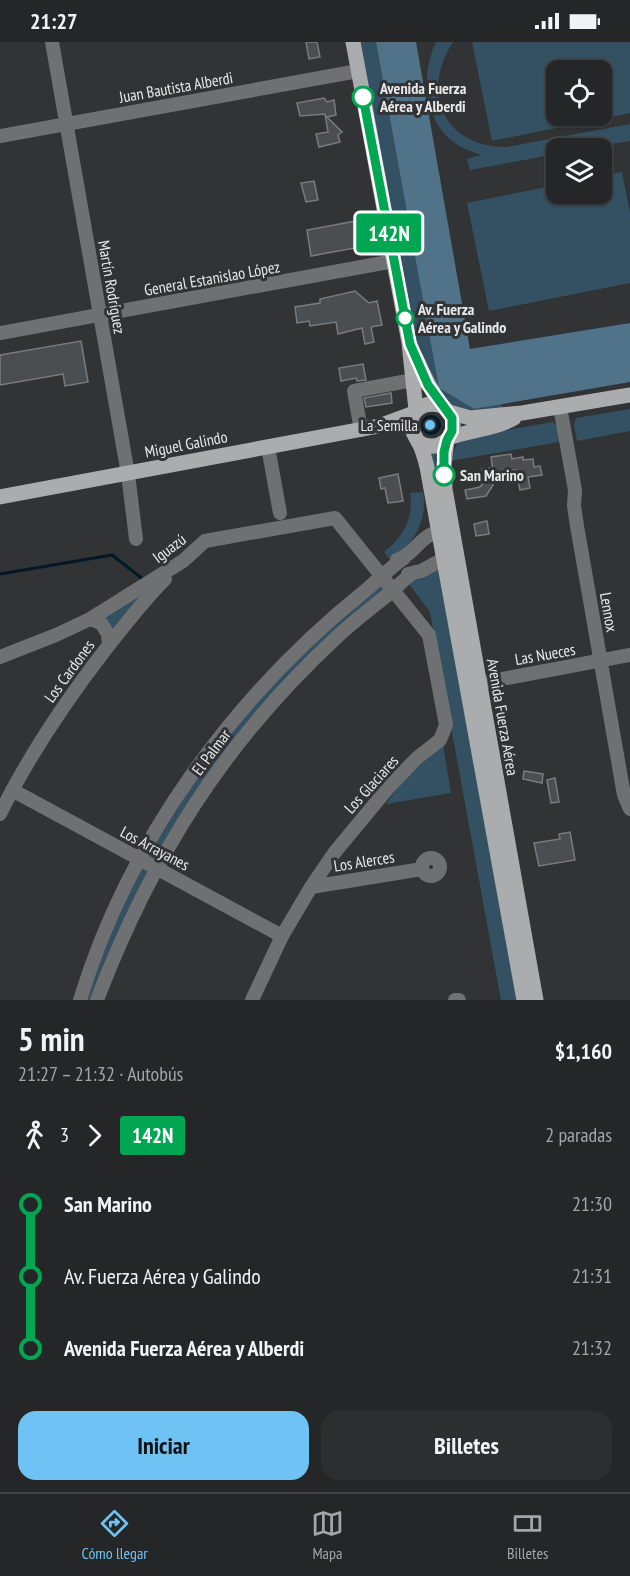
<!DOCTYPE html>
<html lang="es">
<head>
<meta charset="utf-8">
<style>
	:root { --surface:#252628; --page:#2d2e30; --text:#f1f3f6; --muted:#a3a5a8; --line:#424345; --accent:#6fc2f4 }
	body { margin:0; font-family:"PT Sans Narrow",sans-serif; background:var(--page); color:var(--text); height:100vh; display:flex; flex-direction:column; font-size:22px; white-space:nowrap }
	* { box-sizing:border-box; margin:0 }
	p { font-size:20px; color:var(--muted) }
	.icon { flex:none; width:33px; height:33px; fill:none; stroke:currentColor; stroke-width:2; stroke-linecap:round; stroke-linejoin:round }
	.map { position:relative; height:958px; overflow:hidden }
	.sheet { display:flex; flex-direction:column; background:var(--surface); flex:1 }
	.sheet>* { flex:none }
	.badge { padding:0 12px; border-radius:4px; font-size:21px; line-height:39px }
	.tools { position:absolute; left:546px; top:18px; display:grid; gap:12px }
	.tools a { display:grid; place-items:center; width:66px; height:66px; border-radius:12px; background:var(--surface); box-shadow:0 2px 4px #0004,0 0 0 2px var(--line); font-size:30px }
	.map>.badge { position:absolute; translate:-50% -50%; box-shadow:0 0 0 3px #fff }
	.legs { display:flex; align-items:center; gap:9px; height:66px; padding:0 18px; font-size:20px }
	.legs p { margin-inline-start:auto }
	.summary { display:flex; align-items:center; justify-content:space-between; height:102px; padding:0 18px }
	h1 { font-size:33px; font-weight:700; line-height:45px }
	.button { display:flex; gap:12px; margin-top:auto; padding:12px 18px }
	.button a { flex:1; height:69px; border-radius:18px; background:var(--accent); color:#111; font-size:24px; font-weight:700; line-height:69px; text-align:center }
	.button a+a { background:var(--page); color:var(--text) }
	ul { padding:0 18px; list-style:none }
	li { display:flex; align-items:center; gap:21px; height:72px; font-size:22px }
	li i { display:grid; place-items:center; width:9px; height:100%; margin:0 8px; background:currentColor }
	li i::after { content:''; width:15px; height:15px; margin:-8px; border:4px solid; border-radius:50%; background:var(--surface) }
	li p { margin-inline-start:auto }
	li:first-child i { background:linear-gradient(#0000 50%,currentColor 0) }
	li:last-child i { background:linear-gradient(currentColor 50%,#0000 0) }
	.status { display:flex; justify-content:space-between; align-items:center; height:42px; padding:0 30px; background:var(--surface); direction:ltr }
	.status svg { height:16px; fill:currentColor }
	.tabs { display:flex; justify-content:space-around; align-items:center; height:84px; border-top:2px solid var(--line); background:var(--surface); font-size:16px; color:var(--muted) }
	.tabs a { display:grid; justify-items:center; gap:3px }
	.tabs .active { color:var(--accent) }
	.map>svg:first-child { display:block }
	.green { fill:#345163; fill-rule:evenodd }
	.forest { fill:#517389 }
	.water { fill:#021927 }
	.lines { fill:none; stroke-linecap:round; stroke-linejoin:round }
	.stream { stroke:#021927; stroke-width:3 }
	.building { fill:#4b4e50; stroke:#797c7e; stroke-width:1.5 }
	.minor { stroke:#6f7071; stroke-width:14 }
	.major { stroke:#aaacae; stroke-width:15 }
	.line-1-casing { stroke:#fff; stroke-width:14 }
	.line-1 { stroke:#00a651; stroke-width:9 }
	.stop-1-dot { fill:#fff; stroke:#00a651; stroke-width:3 }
	.poi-dot { fill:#6fc2f4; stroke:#313335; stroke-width:2 }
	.labels { text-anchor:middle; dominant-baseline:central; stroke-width:6; stroke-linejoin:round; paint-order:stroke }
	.street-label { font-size:16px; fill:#e7e9ea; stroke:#313335 }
	.stop-label { font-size:16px; font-weight:bold; fill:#e7e9ea; stroke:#313335; text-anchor:start }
	.poi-label { font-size:16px; fill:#e7e9ea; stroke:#313335; text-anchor:end }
</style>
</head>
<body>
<div class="status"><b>21:27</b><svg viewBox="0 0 49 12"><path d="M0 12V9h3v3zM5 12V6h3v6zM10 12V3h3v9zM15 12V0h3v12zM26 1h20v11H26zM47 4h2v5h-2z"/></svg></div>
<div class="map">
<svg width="630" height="958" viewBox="0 0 630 958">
	<rect width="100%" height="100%" fill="#313335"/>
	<!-- green -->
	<path class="green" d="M359,0H376L439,346L474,367L502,362L503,371H487L451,366L426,331L417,305Z
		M436,0H453C420,50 444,106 507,105L630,82V99L587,106H556V112L470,128L467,117L481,113C471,110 461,106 452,99C423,75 421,32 436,0Z
		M472,0H630V71L492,99ZM602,28V74H556V28Z
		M622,130L630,171V241L489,269L467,161L556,143V152H602V134Z
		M630,367V389L577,399L574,383L576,376Z
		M553,380L558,385L559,400L451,419L457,401L466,395Z
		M444,410L536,958H501L430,570L407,539L444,517L423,412Z
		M423,450C428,479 414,501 391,519L384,510C403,495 414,476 410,451Z
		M381,535L393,548L313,617L182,780L97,958H80L118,862L229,684Z
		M155,537L109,602L90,577Z
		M443,702L451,751L386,762L399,743Z"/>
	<!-- forest -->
	<path class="forest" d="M376,0H416L470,307L630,281V340L474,367L439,346Z"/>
	<!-- water -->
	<path class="water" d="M421 383a10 10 0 1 1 20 0a10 10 0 1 1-20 0Z"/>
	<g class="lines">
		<!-- stream -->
		<path class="stream" d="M0,532L112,513L144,538"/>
	</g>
	<!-- building -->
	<path class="building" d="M306,0H317L320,15L309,17Z
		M324,56L327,60L334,58L336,73L327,75L342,90L338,93L340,100L319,105L316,92L328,90L325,72L300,74L297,61Z
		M314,139L318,158L306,160L301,141Z
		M356,179L360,205L311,214L307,188Z
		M355,249L369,261L377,259L382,283L371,285L374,300L365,302L362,286L338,292L336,280L310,284L309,279L297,281L295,265L320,261V257Z
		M81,299L88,340L65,344L63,332L0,343V313Z
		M363,322L366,338L357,339L356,336L341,339L339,326Z
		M391,351L392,361L366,365L364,356Z
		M511,412L512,417L523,415V418L533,417L534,425L540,424L542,433L528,435L530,446L520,448L516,428L493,429L491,415Z
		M490,426L493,443L486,454L467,457L465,448L480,445L484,440L482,427Z
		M398,432L403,459L388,461L385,446L381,447L379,436Z
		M487,479L489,492L476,494L474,482Z
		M524,729L543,732L542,741L523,737Z
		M555,736L559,760L551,761L547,738Z
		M570,790L575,818L539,824L534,801L560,797L559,792Z"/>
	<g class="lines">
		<!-- minor -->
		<path class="minor" d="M52,0L128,432L136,497
			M0,94L358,29
			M0,291L394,219
			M560,365L575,448L574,464L577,484L624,753L630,767
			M361,388L354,349L413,338
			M268,405L280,471
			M397,518C418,511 421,488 448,489
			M408,532L421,529L453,512
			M90,577L101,581L108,592L109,602
			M0,615L56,593L90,577L183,519L205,499L335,476L429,593L446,683L440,698L417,716L388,746L335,810L311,845L282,894L252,958
			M470,643L630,613
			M12,748L282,894
			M0,772C29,713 65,660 105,608C124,584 143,559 165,537
			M422 825a9 9 0 1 1 18 0a9 9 0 1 1-18 0Z
			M311,845L422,827
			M80,958C129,797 235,653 366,548C379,537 391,525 404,516
			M97,958C152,814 225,698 338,594C355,578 373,565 391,550C399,543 406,535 415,530
			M455,958H459"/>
		<!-- major -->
		<path class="major" d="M353,0L409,301L416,368
			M416,316C423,332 430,347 440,361C444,366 449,369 452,375C455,384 452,395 444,400C436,406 427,405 418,400
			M442,364C433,361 425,361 418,367C405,378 412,390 419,401C423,409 425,417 427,425L524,958
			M449,370L470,376L522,371L630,353
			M449,396C470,388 495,387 514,376
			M447,398L444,423L445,447L536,958
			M0,455L379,384L414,371"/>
	</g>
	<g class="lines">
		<defs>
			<path id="line-1" d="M363,55L410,302L428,343L452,376V389L447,398L444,410V433"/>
		</defs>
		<!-- line-1 casing -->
		<use href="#line-1" class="line-1-casing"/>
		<!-- line-1 -->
		<use href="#line-1" class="line-1"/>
	</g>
	<!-- markers -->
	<g class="stop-1-dot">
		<circle cx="363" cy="55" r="10"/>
		<circle cx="405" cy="276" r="8"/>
		<circle cx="444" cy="433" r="10"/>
	</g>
	<circle class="poi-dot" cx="430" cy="383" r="6"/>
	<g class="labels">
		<!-- street labels -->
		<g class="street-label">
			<text transform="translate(176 45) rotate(-10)">Juan Bautista Alberdi</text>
			<text transform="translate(212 236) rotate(-10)">General Estanislao López</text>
			<text transform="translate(112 245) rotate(80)">Martín Rodríguez</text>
			<text transform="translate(186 402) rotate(-11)">Miguel Galindo</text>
			<text transform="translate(169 506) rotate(-37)">Iguazú</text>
			<text transform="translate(609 570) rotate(80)">Lennox</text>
			<text transform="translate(545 612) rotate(-10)">Las Nueces</text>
			<text transform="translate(69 629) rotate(-54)">Los Cardones</text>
			<text transform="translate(503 675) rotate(80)">Avenida Fuerza Aérea</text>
			<text transform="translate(211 710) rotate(-53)">El Palmar</text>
			<text transform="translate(371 742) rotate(-48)">Los Glaciares</text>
			<text transform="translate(155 806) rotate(28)">Los Arrayanes</text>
			<text transform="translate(364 819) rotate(-9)">Los Alerces</text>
		</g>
		<!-- stop labels -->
		<g class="stop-label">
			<text x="380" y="46">Avenida Fuerza<tspan x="380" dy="18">Aérea y Alberdi</tspan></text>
			<text x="418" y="267">Av. Fuerza<tspan x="418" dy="18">Aérea y Galindo</tspan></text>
			<text x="460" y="433">San Marino</text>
		</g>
		<!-- poi labels -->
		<g class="poi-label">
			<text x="418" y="383">La Semilla</text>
		</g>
	</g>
</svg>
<div class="tools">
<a><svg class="icon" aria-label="locate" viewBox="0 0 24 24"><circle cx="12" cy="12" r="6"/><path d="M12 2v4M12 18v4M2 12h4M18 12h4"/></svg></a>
<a><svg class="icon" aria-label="layers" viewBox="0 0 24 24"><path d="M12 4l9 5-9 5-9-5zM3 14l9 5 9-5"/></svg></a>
</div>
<b class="badge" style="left:389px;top:191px;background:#00a651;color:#fff">142N</b>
</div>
<section class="sheet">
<div class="summary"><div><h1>5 min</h1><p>21:27 – 21:32 · Autobús</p></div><b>$1,160</b></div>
<div class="legs"><svg class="icon" aria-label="walk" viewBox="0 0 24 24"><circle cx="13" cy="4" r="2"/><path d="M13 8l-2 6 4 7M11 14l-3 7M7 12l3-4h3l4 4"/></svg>3<svg class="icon" aria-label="forward" viewBox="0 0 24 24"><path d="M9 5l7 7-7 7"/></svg><b class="badge" style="background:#00a651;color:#fff">142N</b><p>2 paradas</p></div>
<ul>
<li><i style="color:#00a651"></i><b>San Marino</b><p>21:30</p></li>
<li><i style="color:#00a651"></i><span>Av. Fuerza Aérea y Galindo</span><p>21:31</p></li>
<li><i style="color:#00a651"></i><b>Avenida Fuerza Aérea y Alberdi</b><p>21:32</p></li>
</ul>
<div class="button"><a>Iniciar</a><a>Billetes</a></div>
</section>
<nav class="tabs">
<a class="active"><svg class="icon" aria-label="directions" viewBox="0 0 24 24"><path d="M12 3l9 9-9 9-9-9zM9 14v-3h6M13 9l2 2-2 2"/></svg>Cómo llegar</a>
<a><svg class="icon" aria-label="map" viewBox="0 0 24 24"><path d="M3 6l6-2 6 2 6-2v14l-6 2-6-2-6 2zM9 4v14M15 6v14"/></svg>Mapa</a>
<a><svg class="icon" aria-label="tickets" viewBox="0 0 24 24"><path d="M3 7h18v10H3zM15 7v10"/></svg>Billetes</a>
</nav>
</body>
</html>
